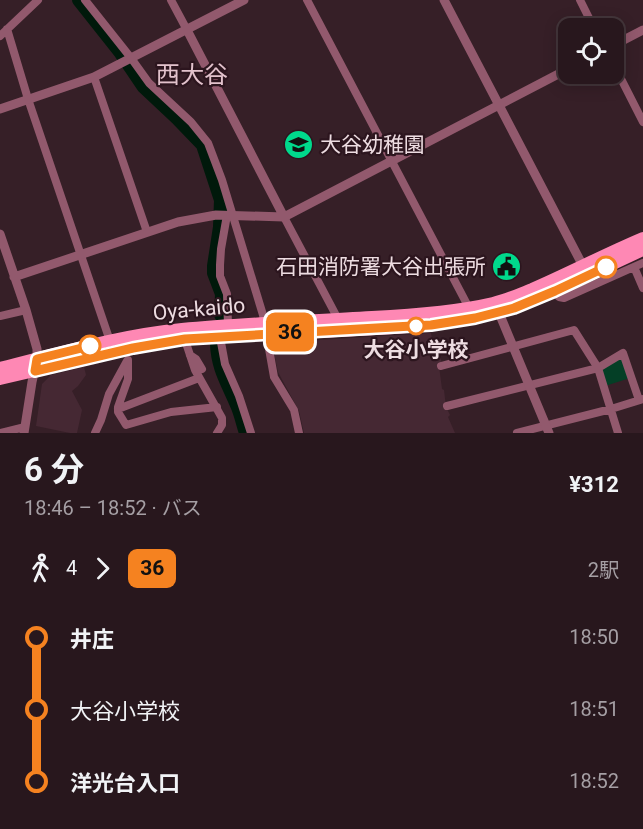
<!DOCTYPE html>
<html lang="ja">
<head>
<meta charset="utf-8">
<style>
	:root { --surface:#28171d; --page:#34242a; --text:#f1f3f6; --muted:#a59fa4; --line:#44363b }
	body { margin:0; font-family:Roboto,"Noto Sans JP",sans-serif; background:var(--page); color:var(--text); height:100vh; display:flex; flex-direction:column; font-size:22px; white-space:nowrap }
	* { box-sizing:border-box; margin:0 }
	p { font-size:20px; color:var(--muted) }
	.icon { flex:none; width:33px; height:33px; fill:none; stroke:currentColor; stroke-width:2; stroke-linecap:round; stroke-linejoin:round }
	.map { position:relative; height:433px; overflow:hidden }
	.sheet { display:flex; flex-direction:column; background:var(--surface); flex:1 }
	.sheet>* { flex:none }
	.badge { padding:0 12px; border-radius:9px; font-size:21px; line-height:39px }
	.controls { position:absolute; left:558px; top:18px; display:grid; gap:12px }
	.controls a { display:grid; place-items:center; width:66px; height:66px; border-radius:12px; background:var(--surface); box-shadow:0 3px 15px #0003,0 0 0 2px var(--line); font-size:30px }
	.map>.badge { position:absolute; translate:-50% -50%; box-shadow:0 0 0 3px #fff }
	.legs { display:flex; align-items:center; gap:9px; height:66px; padding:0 24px; font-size:20px }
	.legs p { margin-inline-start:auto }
	.overview { display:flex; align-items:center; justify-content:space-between; height:102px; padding:0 24px }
	h1 { font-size:33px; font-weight:700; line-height:45px }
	ul { padding:0 24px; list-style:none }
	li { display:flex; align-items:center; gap:21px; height:72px; font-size:22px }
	li i { display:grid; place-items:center; width:9px; height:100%; margin:0 8px; background:currentColor }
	li i::after { content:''; width:15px; height:15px; margin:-8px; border:4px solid; border-radius:50%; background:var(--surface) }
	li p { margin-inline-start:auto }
	li:first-child i { background:linear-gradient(#0000 50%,currentColor 0) }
	li:last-child i { background:linear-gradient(currentColor 50%,#0000 0) }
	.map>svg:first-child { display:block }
	.built { fill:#452833 }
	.green { fill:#043f26 }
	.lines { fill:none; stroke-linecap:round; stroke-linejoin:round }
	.river { stroke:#00190b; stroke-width:14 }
	.minor { stroke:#92596d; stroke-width:8 }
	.tertiary { stroke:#92596d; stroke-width:9 }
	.primary { stroke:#fe88b4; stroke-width:12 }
	.line-1-casing { stroke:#fff; stroke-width:14 }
	.line-1 { stroke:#f58220; stroke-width:9 }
	.stop-1-dot { fill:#fff; stroke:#f58220; stroke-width:3 }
	.labels { text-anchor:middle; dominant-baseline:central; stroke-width:4.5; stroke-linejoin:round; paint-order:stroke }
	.poi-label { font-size:21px; fill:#eddce1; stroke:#2c151e; text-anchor:start }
	.street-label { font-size:21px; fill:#eddce1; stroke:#2c151e }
	.stop-label { font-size:21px; font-weight:bold; fill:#eddce1; stroke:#2c151e }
	.quarter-label { font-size:24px; fill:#e2c2cc; stroke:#2c151e }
</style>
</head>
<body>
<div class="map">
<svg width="643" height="433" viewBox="0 0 643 433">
	<rect width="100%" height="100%" fill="#361f27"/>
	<!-- built -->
	<path class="built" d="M431,333L433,346L438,348L442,364L439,366L442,389L444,390L446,407L450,415L448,417L455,433H304L299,411L278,372L272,343Z
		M84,367L86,375L78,386L72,391L82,410L77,433H70L36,426L42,384L51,375Z"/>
	<!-- green -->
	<path class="green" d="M620,357L623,359L630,378L605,386L602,368Z"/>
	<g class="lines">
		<!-- river -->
		<path class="river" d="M79,0L121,53L144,87L177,118L203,145L221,200L220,227L214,266V273L222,294L221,315
			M217,344C218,369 228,383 237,405C241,414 243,424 246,433"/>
		<!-- minor -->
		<path class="minor" d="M85,0L131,58L149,83L191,122L208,143L222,180L263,315L274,377L294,410L299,433
			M171,0L187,30
			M307,0L469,308
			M580,0L594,28
			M7,29L28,99L110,341
			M0,36L38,0
			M614,65L643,122
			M94,77L147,232
			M227,215L221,249L220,265V276L227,294L228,325
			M284,217L338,319
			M634,267L643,288
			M555,291L559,297L564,298L643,263
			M0,316L26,310
			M184,337L195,370L222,418V425L217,433
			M220,337L225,364L239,396L251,433
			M190,355L196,359L202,369
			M128,360V379L118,407V412L126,425L171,412L217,407
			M441,366L574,330L598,368L618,433
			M447,406L598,368L623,353L639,400
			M118,409L199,378
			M0,433L25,427
			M95,433L101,420L109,394L127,361
			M517,433L611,409L643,399"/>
		<!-- tertiary -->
		<path class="tertiary" d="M444,0L583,266
			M187,30L284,217
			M614,45L643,30
			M0,109L94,77L244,0
			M0,234L26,310L37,349V359L32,382L24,433
			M14,277L178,222L216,215L284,217L568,69
			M497,308L549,433"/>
		<!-- primary -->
		<path class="primary" d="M0,368C60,353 120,335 182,329C245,323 308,321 372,317C412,315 454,312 493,303C507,300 519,294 532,289C569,273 605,254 643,238
			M0,379L133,348L185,339L394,328L431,325L475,318L514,307L555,291L643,250"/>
	</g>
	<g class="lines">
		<defs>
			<path id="line-1" d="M90,346L37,359L35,371L133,348L185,339L394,327L431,325L475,318L514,308L555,291L606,267"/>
		</defs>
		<!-- line-1 casing -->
		<use href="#line-1" class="line-1-casing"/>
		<!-- line-1 -->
		<use href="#line-1" class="line-1"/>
	</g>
	<!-- icons -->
	<defs>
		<symbol id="school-disc" viewBox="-11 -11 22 22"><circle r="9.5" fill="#00d98c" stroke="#2c151e"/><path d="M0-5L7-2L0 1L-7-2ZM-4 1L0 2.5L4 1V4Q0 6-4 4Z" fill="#111"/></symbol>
		<symbol id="civic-disc" viewBox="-11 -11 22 22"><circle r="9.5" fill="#00d98c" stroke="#2c151e"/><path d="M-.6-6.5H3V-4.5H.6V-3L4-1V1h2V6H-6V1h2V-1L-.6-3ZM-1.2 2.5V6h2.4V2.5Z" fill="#111"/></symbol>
	</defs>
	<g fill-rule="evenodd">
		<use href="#school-disc" x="282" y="128" width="33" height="33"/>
		<use href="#civic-disc" x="490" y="250" width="33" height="33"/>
	</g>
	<!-- markers -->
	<g class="stop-1-dot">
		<circle cx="606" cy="267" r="10"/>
		<circle cx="416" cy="326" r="8"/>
		<circle cx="90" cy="346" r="10"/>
	</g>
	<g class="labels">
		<!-- poi labels -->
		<g class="poi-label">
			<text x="320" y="145">大谷幼稚園</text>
			<text x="486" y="267" text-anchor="end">石田消防署大谷出張所</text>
		</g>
		<!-- street labels -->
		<g class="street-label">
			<text transform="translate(199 309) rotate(-5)">Oya-kaido</text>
		</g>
		<!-- stop labels -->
		<g class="stop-label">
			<text x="416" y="350">大谷小学校</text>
		</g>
		<!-- quarter labels -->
		<g class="quarter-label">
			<text x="192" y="75">西大谷</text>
		</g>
	</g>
</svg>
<div class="controls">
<a><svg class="icon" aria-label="locate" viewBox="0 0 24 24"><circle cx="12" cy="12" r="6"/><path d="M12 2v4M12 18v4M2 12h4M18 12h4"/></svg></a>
</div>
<b class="badge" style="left:290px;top:332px;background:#f58220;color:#111">36</b>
</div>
<section class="sheet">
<div class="overview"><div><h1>6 分</h1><p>18:46 – 18:52 · バス</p></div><b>¥312</b></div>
<div class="legs"><svg class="icon" aria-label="walk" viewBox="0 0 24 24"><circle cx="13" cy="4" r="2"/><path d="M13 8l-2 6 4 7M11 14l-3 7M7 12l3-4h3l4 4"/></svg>4<svg class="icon" aria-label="forward" viewBox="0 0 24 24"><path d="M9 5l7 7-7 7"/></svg><b class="badge" style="background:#f58220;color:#111">36</b><p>2駅</p></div>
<ul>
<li><i style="color:#f58220"></i><b>井庄</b><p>18:50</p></li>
<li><i style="color:#f58220"></i><span>大谷小学校</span><p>18:51</p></li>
<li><i style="color:#f58220"></i><b>洋光台入口</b><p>18:52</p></li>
</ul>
</section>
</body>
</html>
